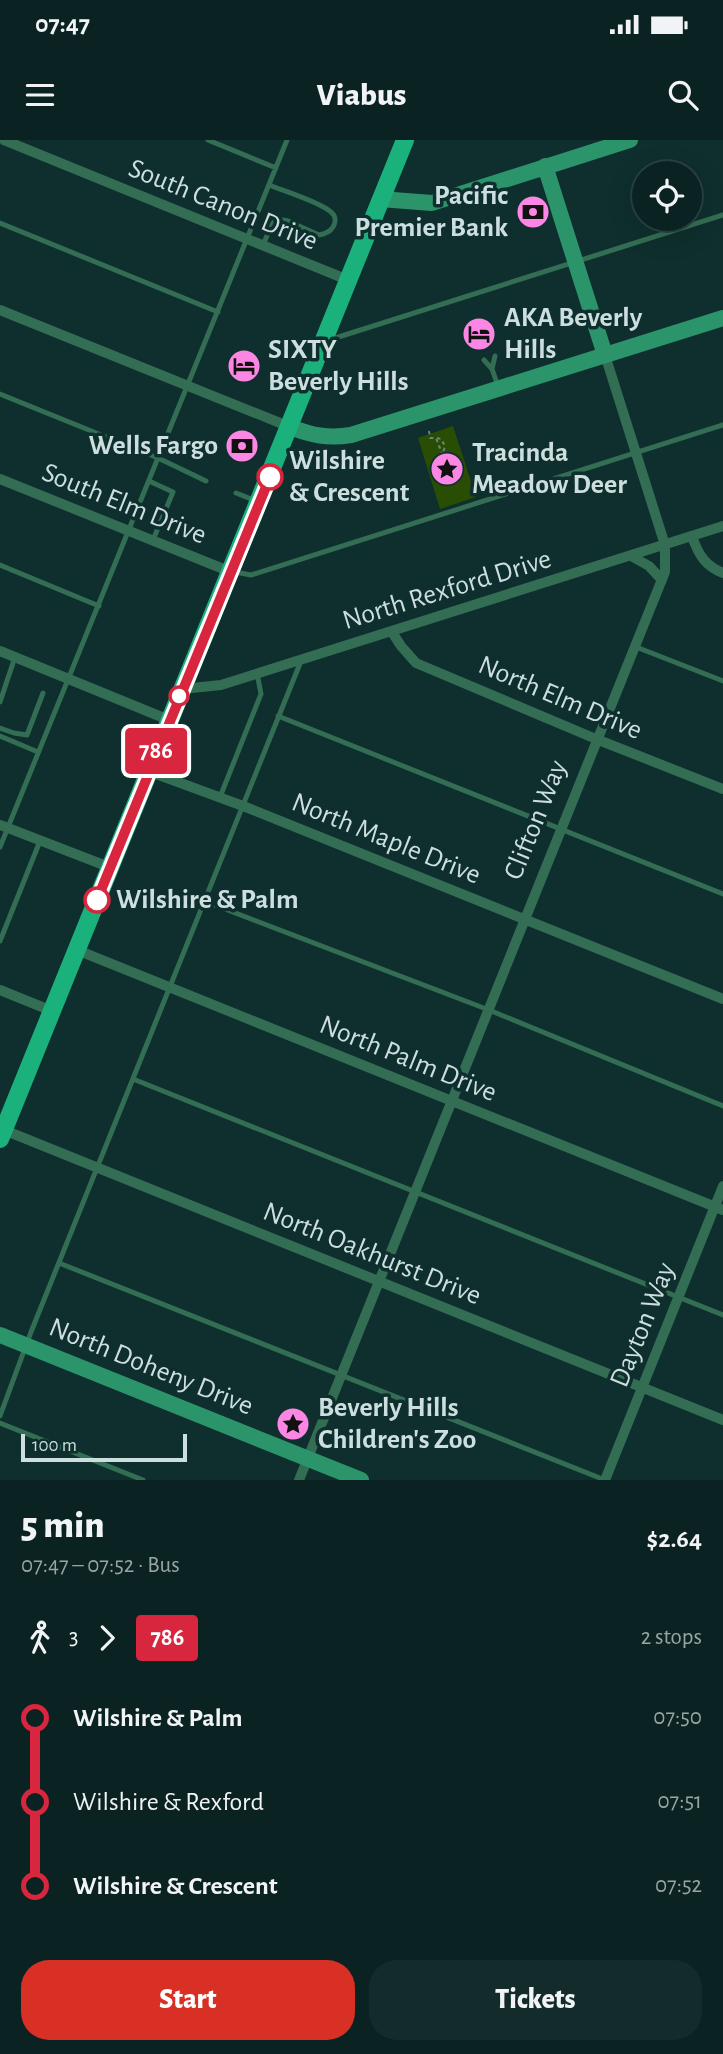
<!DOCTYPE html>
<html lang="en">
<head>
<meta charset="utf-8">
<style>
	:root { --surface:#0a2322; --page:#132b2a; --text:#f1f3f6; --muted:#99a4a5; --line:#2a4040; --accent:#d93025 }
	body { margin:0; font-family:"Alegreya Sans",sans-serif; background:var(--page); color:var(--text); height:100vh; display:flex; flex-direction:column; font-size:26px; white-space:nowrap }
	* { box-sizing:border-box; margin:0 }
	p { font-size:23px; color:var(--muted) }
	.icon { flex:none; width:38px; height:38px; fill:none; stroke:currentColor; stroke-width:2; stroke-linecap:round; stroke-linejoin:round }
	.map { position:relative; height:1340px; overflow:hidden }
	.panel { display:flex; flex-direction:column; background:var(--surface); flex:1 }
	.panel>* { flex:none }
	.badge { padding:0 14px; border-radius:5px; font-size:24px; line-height:46px }
	.fabs { position:absolute; left:632px; top:21px; display:grid; gap:14px }
	.fabs a { display:grid; place-items:center; width:70px; height:70px; border-radius:50%; background:var(--surface); box-shadow:0 7px 28px #0002,0 0 0 2px var(--line); font-size:35px }
	.scale { position:absolute; left:21px; bottom:18px; width:166px; box-sizing:border-box; padding-left:7px; border:4px solid #ccdedd; border-top:0; font-size:19px; line-height:24px; white-space:nowrap; color:#ccdedd; -webkit-text-stroke:5px #0e2f2d; paint-order:stroke }
	.map>.badge { position:absolute; translate:-50% -50%; box-shadow:0 0 0 4px #fff }
	.legs { display:flex; align-items:center; gap:10px; height:77px; padding:0 21px; font-size:23px }
	.legs p { margin-inline-start:auto }
	.summary { display:flex; align-items:center; justify-content:space-between; height:119px; padding:0 21px }
	h1 { font-size:38px; font-weight:800; line-height:52px }
	.primary-button { display:flex; gap:14px; margin-top:auto; padding:14px 21px }
	.primary-button a { flex:1; height:80px; border-radius:28px; background:var(--accent); color:#fff; font-size:28px; font-weight:800; line-height:80px; text-align:center }
	.primary-button a+a { background:var(--page); color:var(--text) }
	ul { padding:0 21px; list-style:none }
	li { display:flex; align-items:center; gap:24px; height:84px; font-size:26px }
	li i { display:grid; place-items:center; width:10px; height:100%; margin:0 9px; background:currentColor }
	li i::after { content:''; width:18px; height:18px; margin:-9px; border:5px solid; border-radius:50%; background:var(--surface) }
	li p { margin-inline-start:auto }
	li:first-child i { background:linear-gradient(#0000 50%,currentColor 0) }
	li:last-child i { background:linear-gradient(currentColor 50%,#0000 0) }
	.status { display:flex; justify-content:space-between; align-items:center; height:49px; padding:0 35px; background:var(--surface); direction:ltr }
	.status svg { height:19px; fill:currentColor }
	header { display:flex; justify-content:space-between; align-items:center; height:91px; padding:0 21px; background:var(--surface); font-size:32px; font-weight:800 }
	.map>svg:first-child { display:block }
	.green { fill:#294d02 }
	.lines { fill:none; stroke-linecap:round; stroke-linejoin:round }
	.path { stroke:#6a8482; stroke-width:2; stroke-dasharray:3.5 3.5; stroke-linecap:butt }
	.lane { stroke:#336d53; stroke-width:5 }
	.street { stroke:#336d53; stroke-width:10 }
	.secondary { stroke:#2c946a; stroke-width:16 }
	.primary { stroke:#1ab17c; stroke-width:18 }
	.line-1-casing { stroke:#fff; stroke-width:16 }
	.line-1 { stroke:#d7263d; stroke-width:10 }
	.stop-1-dot { fill:#fff; stroke:#d7263d; stroke-width:3.5 }
	.labels { text-anchor:middle; dominant-baseline:central; stroke-width:7; stroke-linejoin:round; paint-order:stroke }
	.poi-label { font-size:28px; font-weight:bold; fill:#ccdedd; stroke:#0e2f2d; text-anchor:start }
	.street-label { font-size:28px; fill:#ccdedd; stroke:#0e2f2d }
	.stop-label { font-size:28px; font-weight:bold; fill:#ccdedd; stroke:#0e2f2d; text-anchor:start }
</style>
</head>
<body>
<div class="status"><b>07:47</b><svg viewBox="0 0 49 12"><path d="M0 12V9h3v3zM5 12V6h3v6zM10 12V3h3v9zM15 12V0h3v12zM26 1h20v11H26zM47 4h2v5h-2z"/></svg></div>
<header><svg class="icon" aria-label="menu" viewBox="0 0 24 24"><path d="M4 6h16M4 12h16M4 18h16"/></svg>Viabus<svg class="icon" aria-label="search" viewBox="0 0 24 24"><circle cx="10" cy="10" r="6"/><path d="M15 15l6 6"/></svg></header>
<div class="map">
<svg width="723" height="1340" viewBox="0 0 723 1340">
	<rect width="100%" height="100%" fill="#0e2f2d"/>
	<!-- green -->
	<path class="green" d="M453,286L476,357L440,369L418,298Z"/>
	<g class="lines">
		<!-- path -->
		<path class="path" d="M429,291L430,298H436L443,316L457,327V343
			M437,298L441,299L445,306L443,313"/>
		<!-- lane -->
		<path class="lane" d="M208,0L276,28
			M0,83L218,172
			M263,105L272,84L277,79L288,81L319,95C325,94 330,92 333,87C336,82 336,76 331,72C320,62 284,51 269,45
			M329,200L723,75
			M495,216L492,229L498,246
			M484,220L492,229
			M0,254L158,318L206,341
			M149,341L173,352L153,400
			M236,353L256,361
			M0,425L99,466
			M235,432L251,435L723,285
			M636,507L723,541
			M0,562L15,517
			M278,576L723,754
			M0,588L14,593L27,595L43,553
			M0,596L38,612
			M220,657L261,554L257,533
			M0,707L287,0
			M204,761L489,870L723,966
			M0,801L40,701
			M133,939L723,1175
			M59,1123L605,1340
			M0,1276L31,1192L301,521
			M0,1283L143,1340"/>
		<!-- street -->
		<path class="street" d="M4,0L348,140
			M0,170L290,287
			M0,339L231,432
			M692,396C698,414 705,426 723,433
			M631,416L649,426L662,440
			M392,492L401,506L416,523L596,599L723,649
			M0,511L169,580
			M182,549L221,545L723,386
			M148,631L243,666L723,859
			M0,685L109,727
			M77,810L723,1070
			M0,850L52,871
			M4,990L723,1280
			M299,1340L665,432V405L605,215
			M605,1340L723,1046"/>
		<!-- secondary -->
		<path class="secondary" d="M545,26L605,215
			M380,59L432,63L630,0
			M290,287C311,295 328,299 351,295L723,178
			M0,1195L361,1340"/>
		<!-- primary -->
		<path class="primary" d="M0,999L405,0"/>
	</g>
	<g class="lines">
		<defs>
			<path id="line-1" d="M97,760L270,337"/>
		</defs>
		<!-- line-1 casing -->
		<use href="#line-1" class="line-1-casing"/>
		<!-- line-1 -->
		<use href="#line-1" class="line-1"/>
	</g>
	<!-- icons -->
	<defs>
		<symbol id="bank-disc" viewBox="-11 -11 22 22"><circle r="9.5" fill="#fc86e3" stroke="#0e2f2d"/><path d="M-6-4H6V4H-6ZM0-2.3a2.3 2.3 0 1 0 0 4.6a2.3 2.3 0 1 0 0-4.6Z" fill="#111"/></symbol>
		<symbol id="hotel-disc" viewBox="-11 -11 22 22"><circle r="9.5" fill="#fc86e3" stroke="#0e2f2d"/><path d="M-6-4.5h1.5V1H6V5H4.5V3h-9V5H-6ZM-4 0a1.8 1.8 0 1 1 3.6 0ZM.5 0V-2.5h3Q6-2.5 6 0Z" fill="#111"/></symbol>
		<symbol id="sight-disc" viewBox="-11 -11 22 22"><circle r="9.5" fill="#fc86e3" stroke="#0e2f2d"/><path d="M0-6L1.8-2.2L6-1.7L2.9 1.2L3.7 5.4L0 3.3L-3.7 5.4L-2.9 1.2L-6-1.7L-1.8-2.2Z" fill="#111"/></symbol>
	</defs>
	<g fill-rule="evenodd">
		<use href="#bank-disc" x="514" y="53" width="38" height="38"/>
		<use href="#hotel-disc" x="460" y="175" width="38" height="38"/>
		<use href="#hotel-disc" x="225" y="207" width="38" height="38"/>
		<use href="#bank-disc" x="223" y="287" width="38" height="38"/>
		<use href="#sight-disc" x="428" y="310" width="38" height="38"/>
		<use href="#sight-disc" x="274" y="1265" width="38" height="38"/>
	</g>
	<!-- markers -->
	<g class="stop-1-dot">
		<circle cx="270" cy="337" r="12"/>
		<circle cx="179" cy="556" r="9"/>
		<circle cx="97" cy="760" r="12"/>
	</g>
	<g class="labels">
		<!-- poi labels -->
		<g class="poi-label">
			<text x="508" y="56" text-anchor="end">Pacific<tspan x="508" dy="32">Premier Bank</tspan></text>
			<text x="504" y="178">AKA Beverly<tspan x="504" dy="32">Hills</tspan></text>
			<text x="268" y="210">SIXTY<tspan x="268" dy="32">Beverly Hills</tspan></text>
			<text x="218" y="306" text-anchor="end">Wells Fargo</text>
			<text x="472" y="313">Tracinda<tspan x="472" dy="32">Meadow Deer</tspan></text>
			<text x="318" y="1268">Beverly Hills<tspan x="318" dy="32">Children's Zoo</tspan></text>
		</g>
		<!-- street labels -->
		<g class="street-label">
			<text transform="translate(223 65) rotate(22)">South Canon Drive</text>
			<text transform="translate(124 364) rotate(22)">South Elm Drive</text>
			<text transform="translate(447 450) rotate(-17)">North Rexford Drive</text>
			<text transform="translate(560 558) rotate(23)">North Elm Drive</text>
			<text transform="translate(536 680) rotate(-68)">Clifton Way</text>
			<text transform="translate(386 699) rotate(22)">North Maple Drive</text>
			<text transform="translate(408 919) rotate(22)">North Palm Drive</text>
			<text transform="translate(372 1114) rotate(22)">North Oakhurst Drive</text>
			<text transform="translate(643 1185) rotate(-68)">Dayton Way</text>
			<text transform="translate(151 1227) rotate(22)">North Doheny Drive</text>
		</g>
		<!-- stop labels -->
		<g class="stop-label">
			<text x="289" y="321">Wilshire<tspan x="289" dy="32">&amp; Crescent</tspan></text>
			<text x="116" y="760">Wilshire &amp; Palm</text>
		</g>
	</g>
</svg>
<div class="fabs">
<a><svg class="icon" aria-label="locate" viewBox="0 0 24 24"><circle cx="12" cy="12" r="6"/><path d="M12 2v4M12 18v4M2 12h4M18 12h4"/></svg></a>
</div>
<div class="scale">100 m</div>
<b class="badge" style="left:156px;top:611px;background:#d7263d;color:#fff">786</b>
</div>
<section class="panel">
<div class="summary"><div><h1>5 min</h1><p>07:47 – 07:52 · Bus</p></div><b>$2.64</b></div>
<div class="legs"><svg class="icon" aria-label="walk" viewBox="0 0 24 24"><circle cx="13" cy="4" r="2"/><path d="M13 8l-2 6 4 7M11 14l-3 7M7 12l3-4h3l4 4"/></svg>3<svg class="icon" aria-label="forward" viewBox="0 0 24 24"><path d="M9 5l7 7-7 7"/></svg><b class="badge" style="background:#d7263d;color:#fff">786</b><p>2 stops</p></div>
<ul>
<li><i style="color:#d7263d"></i><b>Wilshire &amp; Palm</b><p>07:50</p></li>
<li><i style="color:#d7263d"></i><span>Wilshire &amp; Rexford</span><p>07:51</p></li>
<li><i style="color:#d7263d"></i><b>Wilshire &amp; Crescent</b><p>07:52</p></li>
</ul>
<div class="primary-button"><a>Start</a><a>Tickets</a></div>
</section>
</body>
</html>
